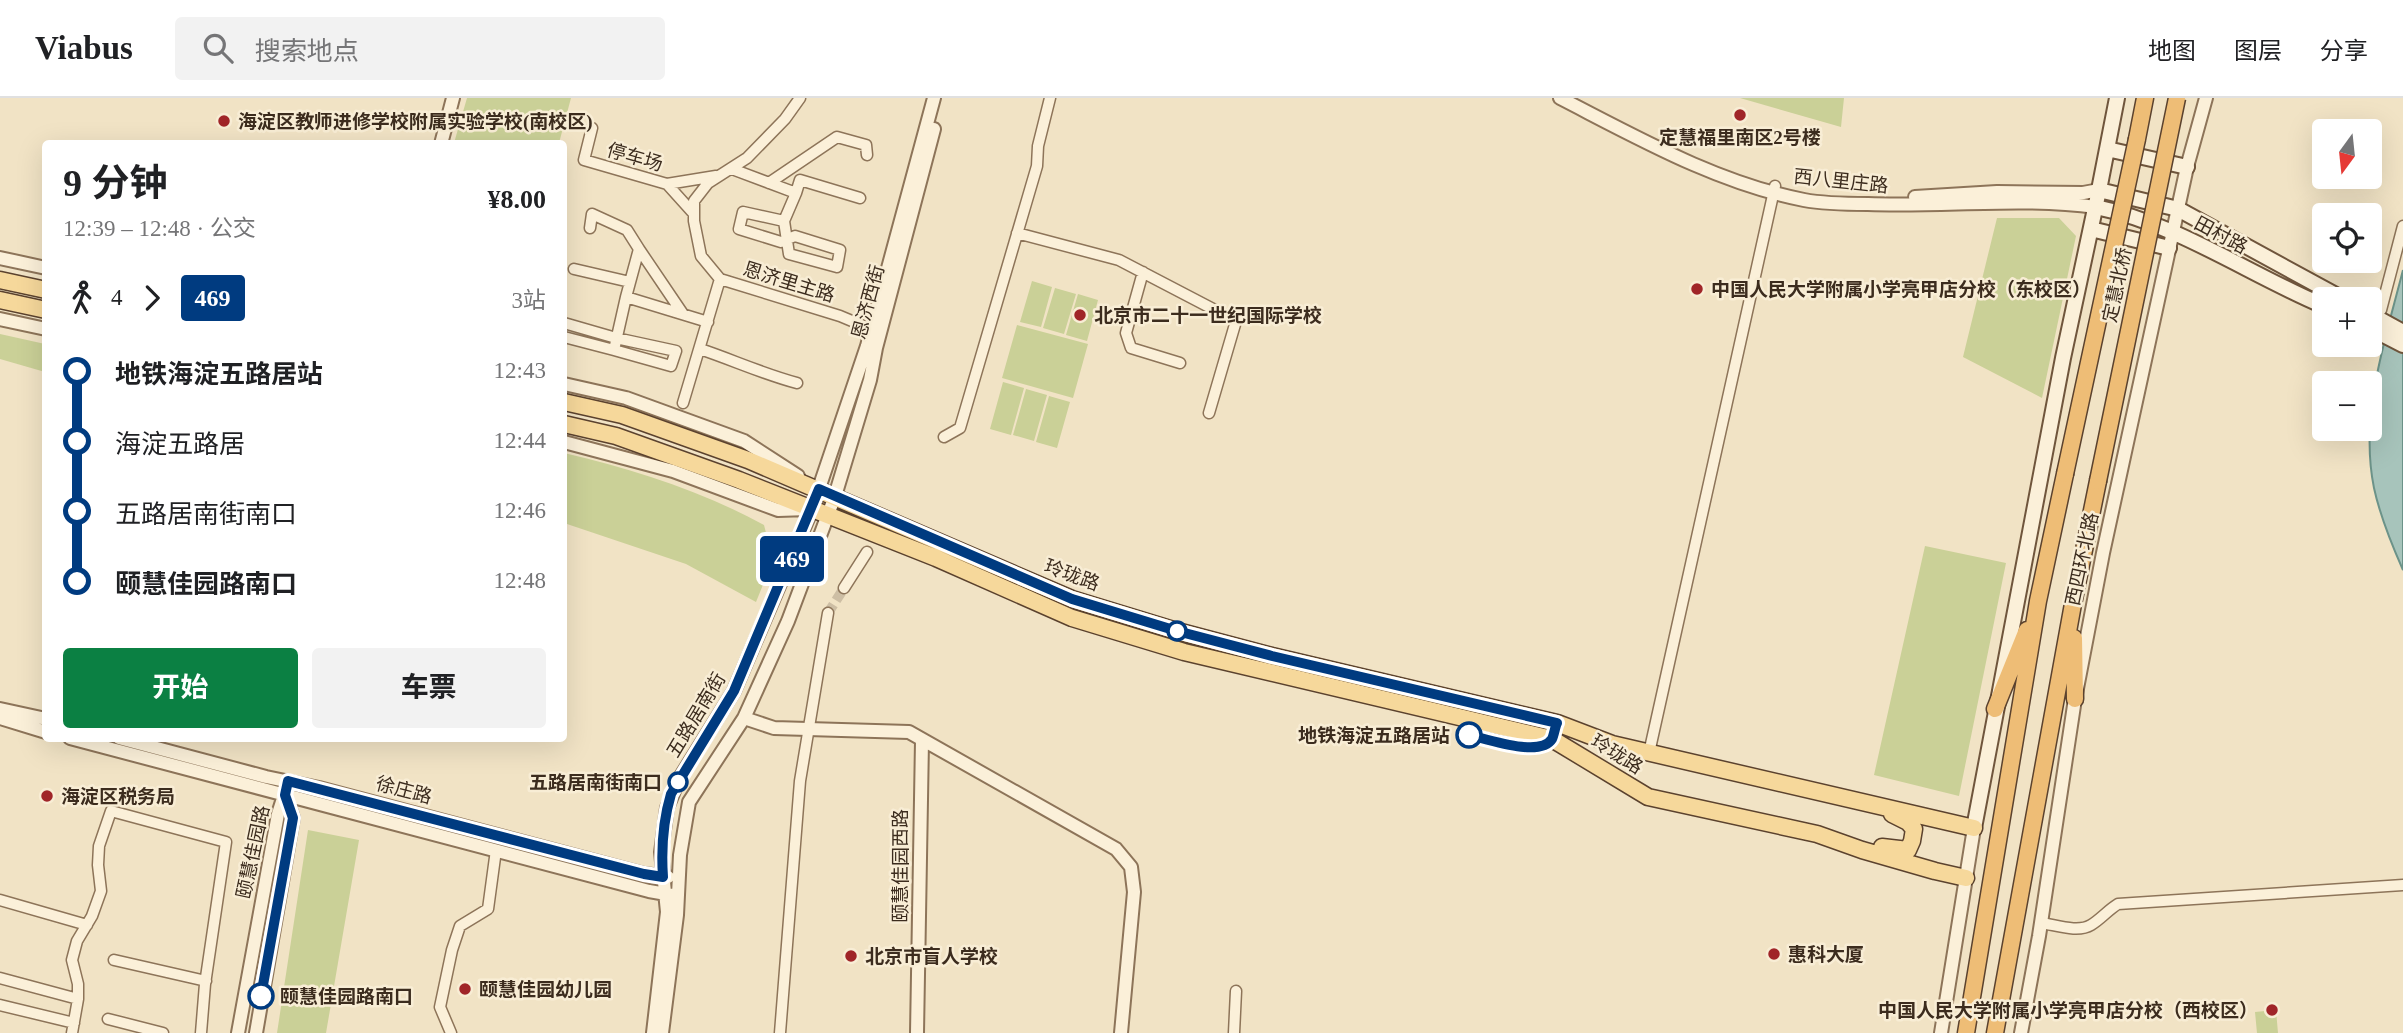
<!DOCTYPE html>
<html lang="zh">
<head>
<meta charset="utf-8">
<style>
	:root { --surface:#fff; --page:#f2f2f2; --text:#202124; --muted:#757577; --line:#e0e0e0; --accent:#0b8043 }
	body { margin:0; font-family:"Times New Roman","Noto Sans SC",serif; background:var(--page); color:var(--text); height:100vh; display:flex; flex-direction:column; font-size:26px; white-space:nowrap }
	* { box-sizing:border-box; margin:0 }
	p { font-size:23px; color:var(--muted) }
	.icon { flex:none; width:38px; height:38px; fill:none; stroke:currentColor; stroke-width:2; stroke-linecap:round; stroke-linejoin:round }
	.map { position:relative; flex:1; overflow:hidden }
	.details { position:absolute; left:42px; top:42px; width:525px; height:602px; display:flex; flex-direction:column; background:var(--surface); border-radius:7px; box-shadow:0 7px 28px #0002 }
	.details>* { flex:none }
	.badge { padding:0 14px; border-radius:5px; font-size:24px; line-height:46px }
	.needle { width:46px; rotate:195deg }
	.controls { position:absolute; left:2312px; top:21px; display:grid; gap:14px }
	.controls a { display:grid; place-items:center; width:70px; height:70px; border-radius:7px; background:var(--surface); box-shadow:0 7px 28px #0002; font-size:35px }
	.map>.badge { position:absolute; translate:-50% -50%; box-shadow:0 0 0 4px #fff }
	.legs { display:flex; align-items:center; gap:10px; height:77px; padding:0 21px; font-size:23px }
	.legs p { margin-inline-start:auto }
	.headline { display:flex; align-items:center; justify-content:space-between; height:119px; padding:0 21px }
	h1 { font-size:38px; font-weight:700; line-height:52px }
	.cta { display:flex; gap:14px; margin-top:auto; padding:14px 21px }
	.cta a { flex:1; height:80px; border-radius:7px; background:var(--accent); color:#fff; font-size:28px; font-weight:700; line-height:80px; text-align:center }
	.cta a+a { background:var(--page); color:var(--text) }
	ul { padding:0 21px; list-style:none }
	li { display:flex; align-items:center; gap:24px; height:70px; font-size:26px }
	li i { display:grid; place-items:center; width:10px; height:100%; margin:0 9px; background:currentColor }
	li i::after { content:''; width:18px; height:18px; margin:-9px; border:5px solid; border-radius:50%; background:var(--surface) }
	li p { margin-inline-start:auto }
	li:first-child i { background:linear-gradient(#0000 50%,currentColor 0) }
	li:last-child i { background:linear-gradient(currentColor 50%,#0000 0) }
	header { display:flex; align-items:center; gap:42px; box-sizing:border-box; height:98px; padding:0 35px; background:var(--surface); border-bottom:2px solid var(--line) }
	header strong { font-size:33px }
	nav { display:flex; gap:38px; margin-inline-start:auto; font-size:24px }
	.search { width:490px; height:63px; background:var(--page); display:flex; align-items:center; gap:18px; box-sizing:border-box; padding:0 24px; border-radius:7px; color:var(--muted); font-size:26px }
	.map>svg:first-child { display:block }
	.green { fill:#cad097 }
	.water { fill:#a7c4bb; stroke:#6c9389; stroke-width:2 }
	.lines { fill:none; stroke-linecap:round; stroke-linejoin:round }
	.minor-tunnel { stroke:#cdbea4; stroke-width:10; stroke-dasharray:10 5; stroke-linecap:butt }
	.minor-casing { stroke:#8d7459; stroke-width:13 }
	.tertiary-casing { stroke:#8d7459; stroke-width:16 }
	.secondary-casing { stroke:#6f553c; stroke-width:18 }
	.primary-casing { stroke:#5b422e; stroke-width:19 }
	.trunk-casing { stroke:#5b422e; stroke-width:19 }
	.minor { stroke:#fbf0d9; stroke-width:10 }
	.tertiary { stroke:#fbf0d9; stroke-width:12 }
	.secondary { stroke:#fbf0d9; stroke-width:14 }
	.primary { stroke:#f6d89b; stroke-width:16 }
	.trunk { stroke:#eebd76; stroke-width:16 }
	.trunk-bridge-casing { stroke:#5b422e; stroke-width:19; stroke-linecap:butt }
	.trunk-bridge { stroke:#eebd76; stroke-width:16 }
	.line-1-casing { stroke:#fff; stroke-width:16 }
	.line-1 { stroke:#003b80; stroke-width:10 }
	.poi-dot { fill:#a02528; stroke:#f8edd5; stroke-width:2.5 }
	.stop-1-dot { fill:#fff; stroke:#003b80; stroke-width:3.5 }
	.labels { text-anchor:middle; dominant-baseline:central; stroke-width:5; stroke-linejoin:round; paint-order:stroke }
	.poi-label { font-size:19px; font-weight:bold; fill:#3c2c1e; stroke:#f8edd5; text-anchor:start }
	.street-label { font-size:19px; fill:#3c2c1e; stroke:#f8edd5 }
	.stop-label { font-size:19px; font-weight:bold; fill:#3c2c1e; stroke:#f8edd5; text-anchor:end }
</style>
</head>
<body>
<header>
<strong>Viabus</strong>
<div class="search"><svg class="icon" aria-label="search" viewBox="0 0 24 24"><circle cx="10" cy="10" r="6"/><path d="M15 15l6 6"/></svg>搜索地点</div>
<nav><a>地图</a><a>图层</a><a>分享</a></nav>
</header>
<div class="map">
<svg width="2403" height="935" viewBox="0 0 2403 935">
	<rect width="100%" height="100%" fill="#f1e3c5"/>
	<!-- green -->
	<path class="green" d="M467,0H571L559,45H454Z
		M1740,0H1844L1841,29Z
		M1997,120H2059L2076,138L2042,300L1963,259Z
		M1032,183L1052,189L1041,229L1020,224Z
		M1055,190L1076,196L1064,236L1043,230Z
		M1078,196L1098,202L1087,243L1066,237Z
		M1017,227L1088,246L1073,300L1002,280Z
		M0,236L45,246V274L0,261Z
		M1003,284L1024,290L1011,337L990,331Z
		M1026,291L1047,297L1034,343L1013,337Z
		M1049,298L1070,304L1057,350L1036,344Z
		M564,355C633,371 702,393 764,427L773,462L756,504L686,466L564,425Z
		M1925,448L2006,465L1959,698L1874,677Z
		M308,732L359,742L326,935H277Z
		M2276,912L2278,935H2257L2255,914Z"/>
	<!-- water -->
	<path class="water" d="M2403,172V472C2391,445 2380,418 2374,390C2359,317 2385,243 2403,172Z"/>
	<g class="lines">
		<!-- minor-tunnel -->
		<path class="minor-tunnel" d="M828,515L844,490"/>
		<defs>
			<path id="minor" d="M800,0L785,21L747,60L708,85L694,103V123L701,158L720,181L840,218L871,231
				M592,30L584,62L667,86
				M732,71L796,95L784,123L743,114L739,131L781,144L795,138L840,152L837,169L789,156L784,123
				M769,85L837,39L866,47L867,57
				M796,95L800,82L860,100
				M694,116L667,86L716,78
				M590,130L592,116L627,132L639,151
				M1017,135L1119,162L1236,223L1209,315
				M574,171L630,184
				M1143,174L1126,235L1131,250L1180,265
				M2381,212L2403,128
				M683,216L639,151L626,199L708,224
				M564,225L616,240L676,253L671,268L614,252
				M564,239L614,252L626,199
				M700,251C733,262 763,276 797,285
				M683,305L720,181
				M944,339L960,330L1037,68L1038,48L1050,0
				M844,490L867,454
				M1649,655L1775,88
				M0,802L87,827
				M2041,825C2056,827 2078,835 2091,827C2101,821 2108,812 2118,806L2403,787
				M114,862L206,883
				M0,880L78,901
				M0,907L74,925
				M108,921L163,935
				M72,935L78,901V886L72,862L77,843L92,818L101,793L98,767L99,748L111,713L226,744L205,886L201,935
				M451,935L440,909L452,852L460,828L488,811L496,752
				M780,935L800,683L828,515
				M1234,935L1236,893"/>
			<path id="tertiary" d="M1560,0C1638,40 1717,85 1804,102C1825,106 1847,106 1868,106C1944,109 2020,99 2096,109
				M441,46L453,0
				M1915,99L1997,94L2083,95L2099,92
				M0,160L46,170
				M0,221L46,231
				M564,286L626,300L744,343L798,378
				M564,344L673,373L778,412L808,411
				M0,611L46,621
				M0,620L46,634
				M744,620L774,630L909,634L1116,751L1131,769L1134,794L1121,935
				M70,640L649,793L672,797
				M119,640L266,679L319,690L644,776L668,779
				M238,935L278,716L287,688
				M256,935L293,720L285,697
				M653,935L667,814L661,754L667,710L678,683L734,593L812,411L867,248L934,0
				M662,935L677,817L680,757L689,704L744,620L788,523L835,398L870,282L876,250L934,31
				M917,935L922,643
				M1941,935L1974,730
				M2021,935L2039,838L2075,601L2103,455L2187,69L2206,0"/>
			<path id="secondary" d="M2107,51L2187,69
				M2099,92L2178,111L2343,201
				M2096,109C2178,126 2248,176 2324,208
				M2091,131L2169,150
				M2370,216L2403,234
				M2370,230L2403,247
				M1974,730L2063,260L2099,92L2117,0"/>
			<path id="primary" d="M0,182L46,192
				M0,202L46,212
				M564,304L622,317L748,362L1072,501L1177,533L1272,558L1557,625L1612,646L1974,730
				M564,326L616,338L739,382L936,460L1072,520L1184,554L1552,641L1648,699L1817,736L1862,752L1935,773L1966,780
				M1882,749L1908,752L1912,743L1914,731L1908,724L1892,716"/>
			<path id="trunk" d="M2137,41L2145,0
				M2074,540L2075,601
				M1995,611L2027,532
				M1966,935L2038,503L2065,376
				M1995,935L2073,506L2098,383"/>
		</defs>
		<!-- minor casing -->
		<use href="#minor" class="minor-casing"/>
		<!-- tertiary casing -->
		<use href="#tertiary" class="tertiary-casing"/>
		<!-- secondary casing -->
		<use href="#secondary" class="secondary-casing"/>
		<!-- primary casing -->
		<use href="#primary" class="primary-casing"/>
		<!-- trunk casing -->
		<use href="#trunk" class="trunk-casing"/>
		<!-- minor -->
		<use href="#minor" class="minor"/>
		<!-- tertiary -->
		<use href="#tertiary" class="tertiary"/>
		<!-- secondary -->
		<use href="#secondary" class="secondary"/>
		<!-- primary -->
		<use href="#primary" class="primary"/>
		<!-- trunk -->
		<use href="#trunk" class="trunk"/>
		<defs>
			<path id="trunk-bridge" d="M2065,376L2137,41
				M2098,383L2177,0"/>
		</defs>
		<!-- trunk-bridge casing -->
		<use href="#trunk-bridge" class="trunk-bridge-casing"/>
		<!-- trunk-bridge -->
		<use href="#trunk-bridge" class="trunk-bridge"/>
	</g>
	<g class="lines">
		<defs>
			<path id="line-1" d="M261,898L293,720L285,697L288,683L644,776L663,779C661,750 663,723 671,696L734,593L819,391L1072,501L1177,533L1272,558L1557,625C1555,629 1554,637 1552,641C1540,660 1487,641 1469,637"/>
		</defs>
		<!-- line-1 casing -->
		<use href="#line-1" class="line-1-casing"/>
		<!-- line-1 -->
		<use href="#line-1" class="line-1"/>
	</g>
	<!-- markers -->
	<g class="poi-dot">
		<circle cx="1740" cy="17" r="7"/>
		<circle cx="224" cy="23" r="7"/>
		<circle cx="1697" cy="191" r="7"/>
		<circle cx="1080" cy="217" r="7"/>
		<circle cx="47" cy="698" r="7"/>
		<circle cx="1774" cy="856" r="7"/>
		<circle cx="851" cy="858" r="7"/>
		<circle cx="465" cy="891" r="7"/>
		<circle cx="2272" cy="912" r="7"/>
	</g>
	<g class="stop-1-dot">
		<circle cx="1177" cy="533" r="9"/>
		<circle cx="1469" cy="637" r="12"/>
		<circle cx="678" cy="684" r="9"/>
		<circle cx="261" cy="898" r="12"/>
	</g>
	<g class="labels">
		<!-- poi labels -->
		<g class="poi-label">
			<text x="238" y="23">海淀区教师进修学校附属实验学校(南校区)</text>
			<text x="1740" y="39" text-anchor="middle">定慧福里南区2号楼</text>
			<text x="1711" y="191">中国人民大学附属小学亮甲店分校（东校区）</text>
			<text x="1094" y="217">北京市二十一世纪国际学校</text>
			<text x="61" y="698">海淀区税务局</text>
			<text x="1788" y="856">惠科大厦</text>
			<text x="865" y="858">北京市盲人学校</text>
			<text x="479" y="891">颐慧佳园幼儿园</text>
			<text x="2258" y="912" text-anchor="end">中国人民大学附属小学亮甲店分校（西校区）</text>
		</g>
		<!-- street labels -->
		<g class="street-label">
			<text transform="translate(635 59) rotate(16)">停车场</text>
			<text transform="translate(1841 83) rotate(6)">西八里庄路</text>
			<text transform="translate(2221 137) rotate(28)">田村路</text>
			<text transform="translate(789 184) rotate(17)">恩济里主路</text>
			<text transform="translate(2117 187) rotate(-78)">定慧北桥</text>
			<text transform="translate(868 204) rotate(-75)">恩济西街</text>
			<text transform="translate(2082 461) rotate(-78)">西四环北路</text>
			<text transform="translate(1072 477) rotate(20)">玲珑路</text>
			<text transform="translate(696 617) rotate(-59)">五路居南街</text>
			<text transform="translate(1617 656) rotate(32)">玲珑路</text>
			<text transform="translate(404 692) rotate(15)">徐庄路</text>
			<text transform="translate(253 754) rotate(-78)">颐慧佳园路</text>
			<text transform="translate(900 768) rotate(-90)">颐慧佳园西路</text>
		</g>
		<!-- stop labels -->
		<g class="stop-label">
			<text x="1450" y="637">地铁海淀五路居站</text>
			<text x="662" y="684">五路居南街南口</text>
			<text x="280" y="898" text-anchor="start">颐慧佳园路南口</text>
		</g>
	</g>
</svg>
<div class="controls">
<a><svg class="needle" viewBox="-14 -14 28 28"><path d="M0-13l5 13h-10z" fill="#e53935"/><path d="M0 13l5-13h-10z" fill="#757577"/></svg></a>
<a><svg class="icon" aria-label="locate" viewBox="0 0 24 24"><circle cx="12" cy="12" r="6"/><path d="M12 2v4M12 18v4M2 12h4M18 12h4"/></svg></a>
<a>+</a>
<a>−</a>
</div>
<b class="badge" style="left:792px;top:461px;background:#003b80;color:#fff">469</b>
<section class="details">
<div class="headline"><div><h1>9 分钟</h1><p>12:39 – 12:48 · 公交</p></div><b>¥8.00</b></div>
<div class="legs"><svg class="icon" aria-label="walk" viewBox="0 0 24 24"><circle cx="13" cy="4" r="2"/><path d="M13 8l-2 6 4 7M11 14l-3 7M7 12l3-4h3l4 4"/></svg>4<svg class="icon" aria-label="forward" viewBox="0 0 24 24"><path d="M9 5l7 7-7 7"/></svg><b class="badge" style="background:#003b80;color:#fff">469</b><p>3站</p></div>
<ul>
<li><i style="color:#003b80"></i><b>地铁海淀五路居站</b><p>12:43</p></li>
<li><i style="color:#003b80"></i><span>海淀五路居</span><p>12:44</p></li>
<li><i style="color:#003b80"></i><span>五路居南街南口</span><p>12:46</p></li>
<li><i style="color:#003b80"></i><b>颐慧佳园路南口</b><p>12:48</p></li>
</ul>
<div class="cta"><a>开始</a><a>车票</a></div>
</section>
</div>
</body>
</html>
